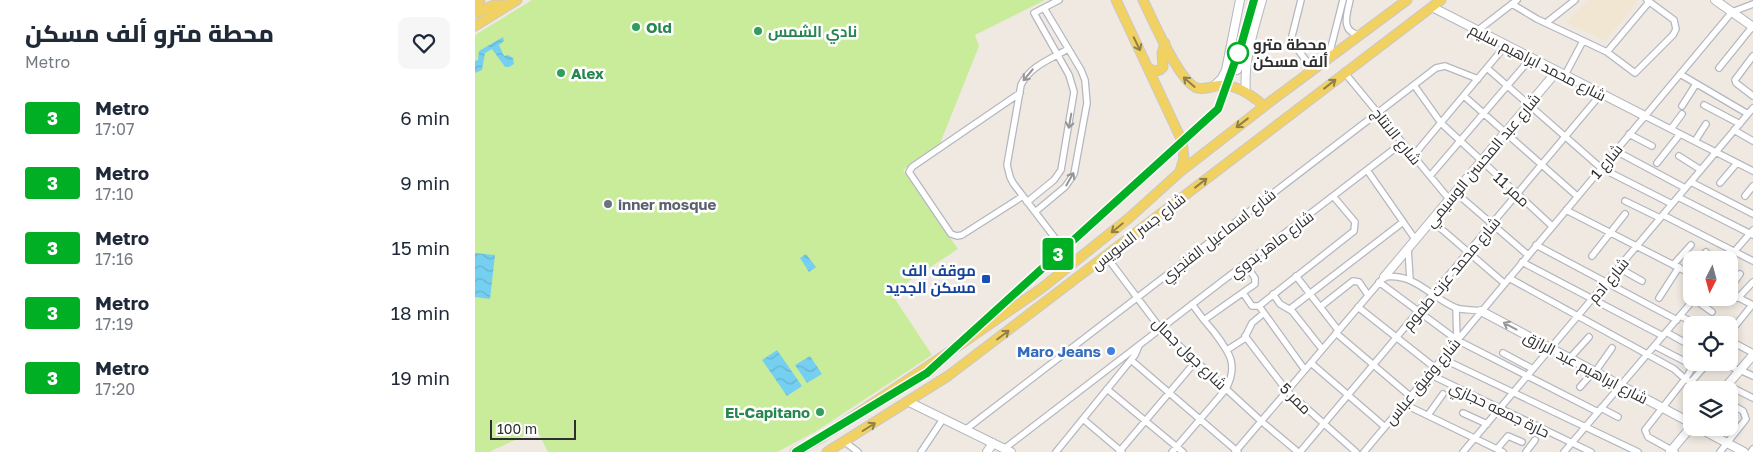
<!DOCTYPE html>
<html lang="en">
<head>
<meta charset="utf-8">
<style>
	:root { --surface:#fff; --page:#f6f6f7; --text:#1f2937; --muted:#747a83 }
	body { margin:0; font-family:"Golos Text",Cairo,sans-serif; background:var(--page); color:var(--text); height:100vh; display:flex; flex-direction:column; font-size:19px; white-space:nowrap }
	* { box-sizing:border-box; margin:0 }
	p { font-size:16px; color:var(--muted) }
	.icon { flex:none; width:28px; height:28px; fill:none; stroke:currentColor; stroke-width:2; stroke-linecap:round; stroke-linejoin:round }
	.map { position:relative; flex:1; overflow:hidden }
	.details { display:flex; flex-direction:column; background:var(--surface); width:475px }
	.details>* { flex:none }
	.badge { padding:0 10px; border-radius:4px; font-size:18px; line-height:32px }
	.needle { width:32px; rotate:186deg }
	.controls { position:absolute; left:1208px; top:251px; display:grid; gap:10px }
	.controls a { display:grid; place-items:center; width:55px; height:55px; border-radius:10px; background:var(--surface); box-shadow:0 2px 8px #0003; font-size:25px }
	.scale { position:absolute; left:15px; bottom:12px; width:86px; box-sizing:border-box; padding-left:5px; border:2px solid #2e2e2e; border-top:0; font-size:14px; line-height:18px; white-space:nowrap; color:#2e2e2e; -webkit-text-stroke:4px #fff; paint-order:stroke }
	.map>.badge { position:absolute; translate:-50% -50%; box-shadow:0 0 0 2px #fff }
	.round { display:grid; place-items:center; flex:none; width:52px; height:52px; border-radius:10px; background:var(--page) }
	.head { display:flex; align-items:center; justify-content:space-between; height:85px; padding:0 25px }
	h1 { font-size:24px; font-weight:800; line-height:38px }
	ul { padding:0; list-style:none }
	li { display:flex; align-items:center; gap:15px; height:65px; padding:0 25px }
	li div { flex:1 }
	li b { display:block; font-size:19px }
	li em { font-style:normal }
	li .badge { min-width:55px; font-weight:700; text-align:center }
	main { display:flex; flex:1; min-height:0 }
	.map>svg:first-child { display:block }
	.education { fill:#f0e6d1 }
	.pitch { fill:#c9ec9a }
	.water { fill:url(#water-waves) }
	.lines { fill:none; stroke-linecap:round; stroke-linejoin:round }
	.street-casing { stroke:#b4b7c1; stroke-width:8 }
	.secondary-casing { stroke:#b4b7c1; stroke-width:10 }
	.primary-casing { stroke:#c9c9c9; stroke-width:11 }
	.street { stroke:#fff; stroke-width:5.5 }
	.secondary { stroke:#fff; stroke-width:8 }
	.primary { stroke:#f2d163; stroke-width:9 }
	.oneway { stroke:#908048 }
	.oneway2 { stroke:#969696 }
	.line-casing { stroke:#fff; stroke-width:11 }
	.line { stroke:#00af23; stroke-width:8 }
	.leisure-dot { fill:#2e9e5b; stroke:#fff; stroke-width:2 }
	.stop-dot { fill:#fff; stroke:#00af23; stroke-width:2.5 }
	.worship-dot { fill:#6b7280; stroke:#fff; stroke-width:2 }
	.transit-dot { fill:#1a4fb4; stroke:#fff; stroke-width:2 }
	.shop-dot { fill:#3f7fe0; stroke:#fff; stroke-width:2 }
	.labels { text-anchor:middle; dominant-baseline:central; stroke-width:5; stroke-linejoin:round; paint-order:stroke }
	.leisure-label { font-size:15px; font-weight:bold; fill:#27864d; stroke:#fff; text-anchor:start }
	.stop-label { font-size:15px; font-weight:bold; fill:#2e2e2e; stroke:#fff; text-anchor:start }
	.street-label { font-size:15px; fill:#2e2e2e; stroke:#fff }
	.worship-label { font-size:15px; font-weight:bold; fill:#5b616d; stroke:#fff; text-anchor:start }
	.transit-label { font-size:15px; font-weight:bold; fill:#164399; stroke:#fff; text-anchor:end }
	.shop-label { font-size:15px; font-weight:bold; fill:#366cbe; stroke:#fff; text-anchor:end }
</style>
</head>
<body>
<main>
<section class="details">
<div class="head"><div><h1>محطة مترو ألف مسكن</h1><p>Metro</p></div><a class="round"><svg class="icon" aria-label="heart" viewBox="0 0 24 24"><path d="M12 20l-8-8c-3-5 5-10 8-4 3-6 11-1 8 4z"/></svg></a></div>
<ul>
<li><span class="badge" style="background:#00af23;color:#fff">3</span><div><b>Metro</b><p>17:07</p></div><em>6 min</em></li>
<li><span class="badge" style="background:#00af23;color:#fff">3</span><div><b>Metro</b><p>17:10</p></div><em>9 min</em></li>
<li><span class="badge" style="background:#00af23;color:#fff">3</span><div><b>Metro</b><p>17:16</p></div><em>15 min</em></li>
<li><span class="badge" style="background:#00af23;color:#fff">3</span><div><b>Metro</b><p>17:19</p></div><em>18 min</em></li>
<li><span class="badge" style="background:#00af23;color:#fff">3</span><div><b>Metro</b><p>17:20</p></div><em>19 min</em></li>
</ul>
</section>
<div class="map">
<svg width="1278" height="452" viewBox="0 0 1278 452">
	<defs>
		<pattern id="water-waves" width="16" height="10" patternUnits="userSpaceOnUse" patternTransform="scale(1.25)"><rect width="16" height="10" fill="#75cff0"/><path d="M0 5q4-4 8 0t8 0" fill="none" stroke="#66b2ce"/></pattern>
	</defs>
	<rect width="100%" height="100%" fill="#efe9e1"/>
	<!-- education -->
	<path class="education" d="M1114,0H1159L1162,2L1130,41L1091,22Z"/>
	<!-- pitch -->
	<path class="pitch" d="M57,0H570L500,35L504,46L464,146L428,170L483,249L416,293L457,355L340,432L302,452H73L62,430L14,452H0V35Z"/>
	<!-- water -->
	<path class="water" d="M28,37L29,41L24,45L29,56L33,55L38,58L39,64L34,67H30L17,49L10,53L7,70L0,73V61L3,60L4,51Z
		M0,253L20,255L15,299L0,297Z
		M331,254L341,267L334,272L325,258Z
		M302,350L327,386L312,396L287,360Z
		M335,356L347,374L332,383L320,365Z"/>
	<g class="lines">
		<defs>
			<path id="street" d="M826,0L817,36L818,43L838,70
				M875,0C872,14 865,32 885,35
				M1037,4L1062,19L1132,52L1160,73L1198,35L1201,29L1199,20L1172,0
				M1071,23L1100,0
				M1002,31L1042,0
				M593,49C576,59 555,66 546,85L532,165L535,177L538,183L599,263
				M1132,52L1174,2
				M1278,56L1260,80L1261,83L1278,96
				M853,59L868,0
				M1012,68L1126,168L1197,204
				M1244,68L1277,27
				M869,72L974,199
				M1205,74L1273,114
				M1090,75L1108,41
				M939,85L966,123L1077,226
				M545,93L437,167L434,172L476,234L482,236L487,235L548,196
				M989,96L1102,196
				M1229,105L1265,124
				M1207,106L1221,84
				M1170,116L1278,171
				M1196,129L1207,114
				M1259,130L1278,141
				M1154,134L1177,146
				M1220,141L1231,124
				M1141,151L1210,188
				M938,156L1031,45
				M1204,156L1226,170
				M1182,163L1205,134
				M892,170L940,239
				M955,176L1056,58
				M1216,182L1278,214
				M1245,183L1262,163
				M980,192L1053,255
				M1270,196L1278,186
				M1203,197L1278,235
				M1150,201L1185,218
				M552,202L579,180L586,170L599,92L594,75L559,13L584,0
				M1091,210L1216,274
				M560,212L590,187L599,174L612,103L610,80L606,70L569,8
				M1188,215L1278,261
				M956,220L1029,283
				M1061,245L1202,320
				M933,248L935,280
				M631,256L685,328L786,421L823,452
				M1117,256L1150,214
				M1224,260L1231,252
				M1252,260L1278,230
				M1047,262L1188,336
				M1198,265L1216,245
				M1144,268L1167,281
				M821,276L863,330
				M1034,278L1199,369L1210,379L1230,390
				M904,282L982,340L1123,412
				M1254,289L1265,274
				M768,293L777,306H784L879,231L880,222L858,196
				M1254,293L1278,305
				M798,294L805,304L817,311L847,349
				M1184,298L1204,267
				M1263,298L1278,282
				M1219,299L1237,312
				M784,306L830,370
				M845,307L878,281L884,282L893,295
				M883,307L959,367
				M815,309L928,222
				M981,309L982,340
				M1205,316L1224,325
				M729,320L780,284V278L770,264
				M1257,330L1277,305
				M1191,332L1216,346
				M861,333L935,396
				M770,336L812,391L881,452
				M1254,340L1278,353
				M1180,346L1215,364C1218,370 1213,374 1210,379L1170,430L1173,437L1200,452
				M752,350L769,339L777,323L789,313
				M1028,353L1058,369
				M966,358L1163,452
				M1095,358L1114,337
				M656,360L763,452
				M1248,362L1264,371
				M836,363L910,427
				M1265,370L1278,376
				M1120,372L1137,348
				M954,374L1116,452
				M1216,382L1230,366
				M1252,385L1278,398
				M1105,387L1119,371
				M632,389L708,452
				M929,404L1028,452
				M1126,408L1143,417
				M988,413L1012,424
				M953,415L968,394
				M608,419L647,452
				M490,430L961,68L970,66L1003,79
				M370,442L383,452
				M529,449L927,143
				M1022,449L1033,436L1047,442
				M446,452L468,419
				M581,452L660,355L664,346
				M644,452L721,361
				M697,452L751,389C764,364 754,352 739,332C731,323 724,314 717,304
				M760,452L909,277C940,273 954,296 979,307C986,311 998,309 1006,311
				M825,452L1126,94
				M889,452L1257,12L1278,4
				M988,452L1278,108
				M1051,452L1060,440
				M1089,452L1220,298
				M1245,452L1271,419L1268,411L1254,403
				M1276,452L1278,449"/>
			<path id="secondary" d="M1240,0L1278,27
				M957,7L1170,116
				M752,68L756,71L762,70L772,52
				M738,87L747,78L751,70L765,0
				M771,92C768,63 779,28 787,0
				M909,277L1082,71
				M1006,311L1216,423
				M1248,390L1278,355
				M434,402L536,452
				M1224,428L1269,452
				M512,452L518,443
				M1195,452L1216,427"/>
			<path id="primary" d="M641,0L707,141L709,158L705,171
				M668,0C677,18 704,82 722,88C729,90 734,87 741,86C758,82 777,95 789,106
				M0,5L5,0
				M0,13L19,5H33
				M0,26L42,0
				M673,68L680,71L685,70L688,67L687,53L690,43
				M320,452L346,438L489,342L567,288L654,218L705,172L796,101L932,0
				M352,452L473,376L966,0"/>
		</defs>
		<!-- street casing -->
		<use href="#street" class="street-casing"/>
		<!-- secondary casing -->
		<use href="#secondary" class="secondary-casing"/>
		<!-- primary casing -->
		<use href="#primary" class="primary-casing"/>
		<!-- street -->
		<use href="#street" class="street"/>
		<!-- secondary -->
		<use href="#secondary" class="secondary"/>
		<!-- primary -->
		<use href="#primary" class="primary"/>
	</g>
	<!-- one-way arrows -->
	<defs><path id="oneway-shaft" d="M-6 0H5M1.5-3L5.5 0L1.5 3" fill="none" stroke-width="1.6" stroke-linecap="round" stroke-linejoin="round" transform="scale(1.25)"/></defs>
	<g class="oneway">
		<use href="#oneway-shaft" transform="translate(662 44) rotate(64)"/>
		<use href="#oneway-shaft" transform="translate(714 82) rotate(-139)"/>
		<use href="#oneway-shaft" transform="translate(855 84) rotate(-38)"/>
		<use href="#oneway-shaft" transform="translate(767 123) rotate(142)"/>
		<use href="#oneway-shaft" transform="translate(726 183) rotate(-38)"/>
		<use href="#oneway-shaft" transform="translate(642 228) rotate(141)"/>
		<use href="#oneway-shaft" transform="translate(528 335) rotate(-37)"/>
		<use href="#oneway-shaft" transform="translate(394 427) rotate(-32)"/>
	</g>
	<g class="oneway2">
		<use href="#oneway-shaft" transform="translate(553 75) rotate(130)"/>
		<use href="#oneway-shaft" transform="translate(595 121) rotate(100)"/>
		<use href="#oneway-shaft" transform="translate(595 179) rotate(-60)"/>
		<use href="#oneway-shaft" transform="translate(1035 326) rotate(-152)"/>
	</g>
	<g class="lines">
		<defs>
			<path id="line" d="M321,452L452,373L743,109L767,42L779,0"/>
		</defs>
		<!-- line casing -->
		<use href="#line" class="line-casing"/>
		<!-- line -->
		<use href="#line" class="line"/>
	</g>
	<!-- markers -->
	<g class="leisure-dot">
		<circle cx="161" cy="27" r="5"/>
		<circle cx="283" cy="31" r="5"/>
		<circle cx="86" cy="73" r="5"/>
		<circle cx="345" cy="412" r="5"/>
	</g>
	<circle class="stop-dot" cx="763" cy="53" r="10"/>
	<circle class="worship-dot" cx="133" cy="204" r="5"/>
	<rect class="transit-dot" x="506" y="274" width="10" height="10" rx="2.5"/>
	<circle class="shop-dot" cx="636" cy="351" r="5"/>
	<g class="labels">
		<!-- leisure labels -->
		<g class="leisure-label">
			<text x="171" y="27">Old</text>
			<text x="293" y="31">نادي الشمس</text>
			<text x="96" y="73">Alex</text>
			<text x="335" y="412" text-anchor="end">El-Capitano</text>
		</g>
		<!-- stop labels -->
		<g class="stop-label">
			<text x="778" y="44">محطة مترو<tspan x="778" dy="17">ألف مسكن</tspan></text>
		</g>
		<!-- street labels -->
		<g class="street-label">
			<text transform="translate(1063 62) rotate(27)">شارع محمد ابراهيم سليم</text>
			<text transform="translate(922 136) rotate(51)">شارع الانتاج</text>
			<text transform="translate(1007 160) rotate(-50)">شارع عبد المحسن الوسيمي</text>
			<text transform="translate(1131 161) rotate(-50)">شارع 1</text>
			<text transform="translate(1037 189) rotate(43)">ممر 11</text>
			<text transform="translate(663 231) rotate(-38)">شارع جسر السويس</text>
			<text transform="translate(743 235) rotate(-38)">شارع اسماعيل الفنجري</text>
			<text transform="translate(796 244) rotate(-37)">شارع ماهر بدوي</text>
			<text transform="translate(976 273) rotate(-50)">شارع محمد عزت طموم</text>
			<text transform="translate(1133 280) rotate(-50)">شارع ادم</text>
			<text transform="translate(715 353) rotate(44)">شارع جول جمال</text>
			<text transform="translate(1111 367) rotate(28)">شارع ابراهيم عبد الرازق</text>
			<text transform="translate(947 381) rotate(-50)">شارع وفيق عباس</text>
			<text transform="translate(821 398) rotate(45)">ممر 5</text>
			<text transform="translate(1025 409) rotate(26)">حارة جمعه حجازي</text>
		</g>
		<!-- worship labels -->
		<g class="worship-label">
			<text x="143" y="204">inner mosque</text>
		</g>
		<!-- transit labels -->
		<g class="transit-label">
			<text x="501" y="270">موقف الف<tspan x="501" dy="17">مسكن الجديد</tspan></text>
		</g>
		<!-- shop labels -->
		<g class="shop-label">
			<text x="626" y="351">Maro Jeans</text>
		</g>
	</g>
</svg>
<div class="controls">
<a><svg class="needle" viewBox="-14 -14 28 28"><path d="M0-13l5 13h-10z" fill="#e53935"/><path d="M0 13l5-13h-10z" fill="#747a83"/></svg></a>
<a><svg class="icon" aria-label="locate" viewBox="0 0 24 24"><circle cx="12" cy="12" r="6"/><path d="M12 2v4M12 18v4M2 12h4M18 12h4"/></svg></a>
<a><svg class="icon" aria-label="layers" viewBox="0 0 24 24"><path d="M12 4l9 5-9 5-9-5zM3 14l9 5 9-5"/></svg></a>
</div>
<div class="scale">100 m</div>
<b class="badge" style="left:583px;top:254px;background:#00af23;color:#fff">3</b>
</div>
</main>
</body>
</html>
